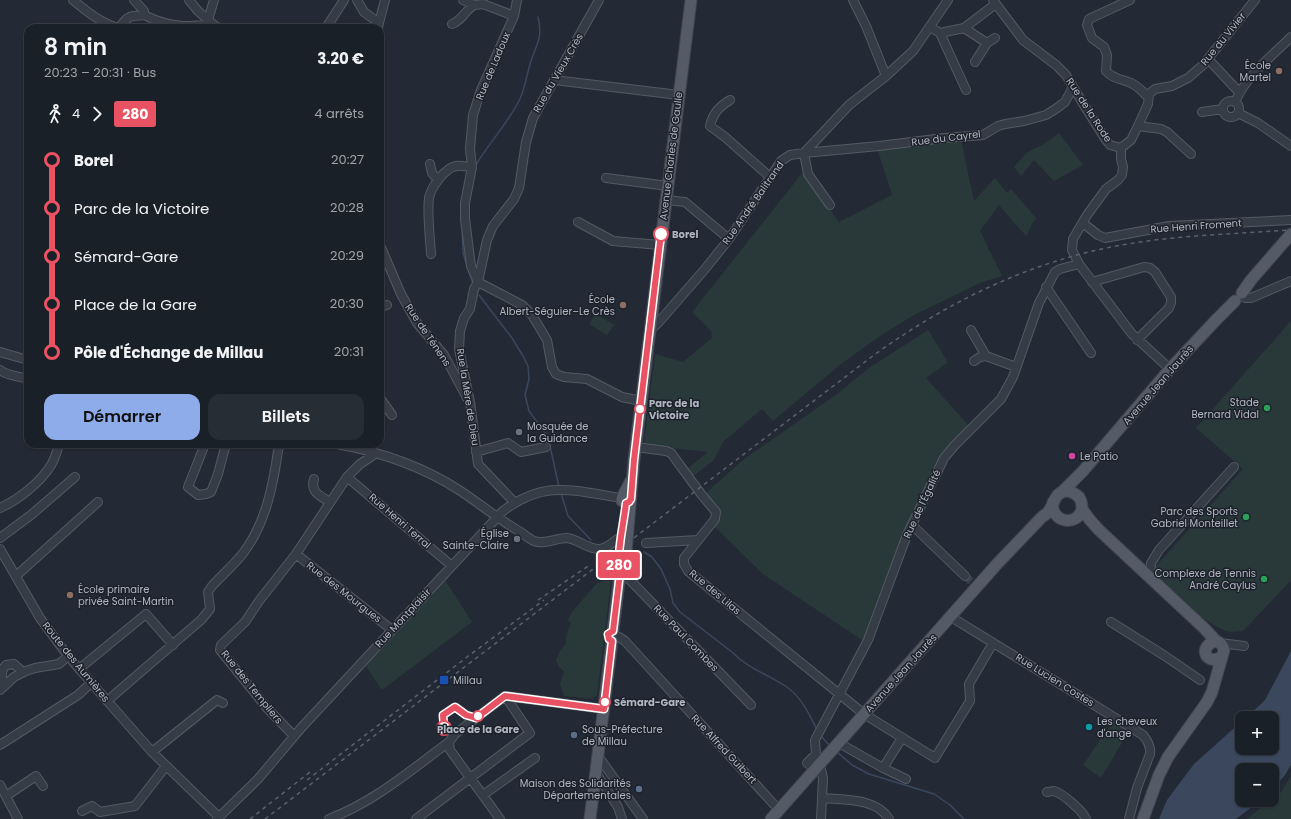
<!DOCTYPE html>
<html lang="fr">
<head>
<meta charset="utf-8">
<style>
	:root { --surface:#1a2028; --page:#272d34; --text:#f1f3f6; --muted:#9fa3a8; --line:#383e45; --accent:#8facea }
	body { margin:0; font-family:Poppins,sans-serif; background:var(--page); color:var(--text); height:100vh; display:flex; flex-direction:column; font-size:15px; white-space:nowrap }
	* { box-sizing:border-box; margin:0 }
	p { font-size:13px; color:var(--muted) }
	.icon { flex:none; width:22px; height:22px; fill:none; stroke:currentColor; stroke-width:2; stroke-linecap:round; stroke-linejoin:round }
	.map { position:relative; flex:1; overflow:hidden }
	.details { position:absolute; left:24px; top:24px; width:360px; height:424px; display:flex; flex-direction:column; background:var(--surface); border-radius:12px; box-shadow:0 1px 3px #0004,0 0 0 1px var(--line) }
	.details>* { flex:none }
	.badge { padding:0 8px; border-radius:3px; font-size:14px; line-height:26px }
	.controls { position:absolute; left:1235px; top:711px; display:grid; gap:8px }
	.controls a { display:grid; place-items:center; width:44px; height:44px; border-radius:8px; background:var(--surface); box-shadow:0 1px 3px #0004,0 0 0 1px var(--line); font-size:20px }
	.map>.badge { position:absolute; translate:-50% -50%; box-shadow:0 0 0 2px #fff }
	.legs { display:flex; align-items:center; gap:6px; height:44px; padding:0 20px; font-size:13px }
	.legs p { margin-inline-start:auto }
	.head { display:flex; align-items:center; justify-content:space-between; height:68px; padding:0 20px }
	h1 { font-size:22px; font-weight:600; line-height:30px }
	.cta { display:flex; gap:8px; margin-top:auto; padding:8px 20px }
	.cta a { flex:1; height:46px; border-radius:12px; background:var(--accent); color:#111; font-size:16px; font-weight:600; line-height:46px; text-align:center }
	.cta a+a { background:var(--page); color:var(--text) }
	ul { padding:0 20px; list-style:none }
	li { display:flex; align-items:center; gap:14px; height:48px; font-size:15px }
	li i { display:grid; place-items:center; width:6px; height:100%; margin:0 5px; background:currentColor }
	li i::after { content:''; width:10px; height:10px; margin:-5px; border:3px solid; border-radius:50%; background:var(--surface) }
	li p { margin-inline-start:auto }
	li:first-child i { background:linear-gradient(#0000 50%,currentColor 0) }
	li:last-child i { background:linear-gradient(currentColor 50%,#0000 0) }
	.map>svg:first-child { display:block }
	.green { fill:#29393a }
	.water { fill:#3a475c }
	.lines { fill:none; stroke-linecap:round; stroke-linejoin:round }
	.stream { stroke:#3a475c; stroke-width:1.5 }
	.minor-tunnel { stroke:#383f4a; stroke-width:8; stroke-dasharray:8 4; stroke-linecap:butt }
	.minor-casing { stroke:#545a64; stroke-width:10 }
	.major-casing { stroke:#40454f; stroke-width:13 }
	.minor { stroke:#363c46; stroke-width:8 }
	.major { stroke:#545b66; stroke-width:11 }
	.rail { stroke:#5b626e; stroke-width:1.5; stroke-dasharray:4 4; stroke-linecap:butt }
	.line-1-casing { stroke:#fff; stroke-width:9 }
	.line-1 { stroke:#e95263; stroke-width:6 }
	.education-dot { fill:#8d6e63; stroke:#1c212a; stroke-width:1.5 }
	.stop-1-dot { fill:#fff; stroke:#e95263; stroke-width:2 }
	.leisure-dot { fill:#2e9e5b; stroke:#1c212a; stroke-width:1.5 }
	.worship-dot { fill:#6b7280; stroke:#1c212a; stroke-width:1.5 }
	.hotel-dot { fill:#d1479c; stroke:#1c212a; stroke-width:1.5 }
	.transit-dot { fill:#1a4fb4; stroke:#1c212a; stroke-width:1.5 }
	.culture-dot { fill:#0f9aa8; stroke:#1c212a; stroke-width:1.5 }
	.service-dot { fill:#5c6f8a; stroke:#1c212a; stroke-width:1.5 }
	.labels { text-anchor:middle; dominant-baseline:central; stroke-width:3; stroke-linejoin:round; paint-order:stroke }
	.street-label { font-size:10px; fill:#b1b7c2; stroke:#1c212a }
	.poi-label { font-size:10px; fill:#b1b7c2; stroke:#1c212a; text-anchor:end }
	.stop-label { font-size:10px; font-weight:bold; fill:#b1b7c2; stroke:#1c212a; text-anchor:start }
</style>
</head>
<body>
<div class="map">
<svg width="1291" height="819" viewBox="0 0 1291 819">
	<rect width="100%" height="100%" fill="#232a35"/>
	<!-- green -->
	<path class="green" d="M1059,133L1083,165L1054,181L1034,160L1021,176L1014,167L1026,153L1044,144Z
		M961,140L974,201L995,178L1007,193L1011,189L1036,218C1030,225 1030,231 1026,236L999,205L980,231L1002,276L980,283L914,315L880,336L841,364L773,421L762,409L723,442L714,460L692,477L687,469L708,452L645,445L644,444L655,354L683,362L712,338L711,331L692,312L803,172L839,222L892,195L877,148Z
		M596,314L614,325L607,335L589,324Z
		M1291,321V580L1245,629L1242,631L1231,632L1226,631L1215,626L1202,617L1158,576L1154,565H1157L1243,469L1196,428Z
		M928,330L948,362L926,378L969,426L938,460L940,462L865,642L763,574L714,526L721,518L720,511L705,494L743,460L837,394L869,368Z
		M445,580L472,622L382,690L366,666Z
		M605,581H611L597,695L592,699L564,696L560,684L564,671L559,667L556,661L560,651L566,644V637L571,622L568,621L572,612L597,583Z
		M1113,721L1129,731L1101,778L1083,765Z
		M1291,776V819H1247L1282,791Z"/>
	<!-- water -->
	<path class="water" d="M1291,651V765L1285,775L1272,790V770H1242V800H1261L1236,819H1159L1167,800L1194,764L1242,721V748H1272V718H1246L1265,700Z"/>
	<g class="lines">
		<!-- stream -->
		<path class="stream" d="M475,166C489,143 508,123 520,99C525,88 527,73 531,61C537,43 543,37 538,17
			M462,222L463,253L467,266
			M468,269L473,284
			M479,295L512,338L523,356L528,366L529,379L525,395L529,411L548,437L559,487
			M561,493L568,516L591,540
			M644,552L652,557L661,569L670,589L673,603L680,612L732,652C747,668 769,675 787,687C801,697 810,715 817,730
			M821,736L830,746
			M837,752L852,765L869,774L934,794L950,805L964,819"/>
		<!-- minor-tunnel -->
		<path class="minor-tunnel" d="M965,576L973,583"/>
		<defs>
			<path id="minor" d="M73,0C86,11 102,24 119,28
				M134,0L144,11V15C156,21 169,25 183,26C196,27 207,22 220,28
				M189,0L198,11L214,25
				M357,0L364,12L379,23L378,28
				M463,0L474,5L483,4L514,16
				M853,0L866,26L886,76
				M993,0L1023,40L1056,65L1066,75L1082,102L1106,140L1110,145L1121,148
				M1130,0L1089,19L1087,25L1092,38L1104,47L1107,55L1106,71C1113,79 1122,79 1131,83C1138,86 1143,92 1148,97
				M208,20L214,0
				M379,23L385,0
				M452,24C464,19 463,12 474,5
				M930,27L940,33L964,28L993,6
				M119,28C123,23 127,16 134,16C138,15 140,16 144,15
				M326,28L344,0
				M964,28L987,43
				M940,33L966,90
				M1208,59L1239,92
				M975,62L987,43L995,38
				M554,80L679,95
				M730,100C719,107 713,113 710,126L725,137L770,177
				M1223 109a8 8 0 1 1 16 0a8 8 0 1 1-16 0Z
				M1235,102C1246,76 1271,57 1291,37
				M1202,112L1223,109
				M1238,113L1258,123L1291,146
				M1138,126L1161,129L1167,132L1191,154
				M430,164L432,173L438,180
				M606,178L668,186
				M666,200L685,202L729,239
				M830,205L808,174L804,153L879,146L944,138L983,135L998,126L1005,124L1024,121L1046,115L1057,108L1065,102L1073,87
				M578,222L613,241L660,245
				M1083,223L1098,235L1105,238L1169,226L1291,220
				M380,245L401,294L417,323L444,355L467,398
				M431,254C430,238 427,212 429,198C431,187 445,168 456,166C461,165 467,167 472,167
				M478,282L471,266L465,219V203L472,167L470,149L473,115L481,90L514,16L517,0
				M478,282L522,305L532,315L547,340L552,367L556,374L564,377L587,379L622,397L641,401
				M1092,282L1144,267L1150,268L1155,272L1171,297V303L1169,308L1137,340
				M1046,287L1091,353
				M1245,298H1251L1291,281
				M380,307L387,305
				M650,330L658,323L705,269L729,239L781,161L790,155L804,153L849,105L886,76L913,51L948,0
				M971,330L986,356L1016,367
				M0,352L28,360
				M974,361L980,357L986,356
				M1170,369L1132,334L1079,264L1072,250L1073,239L1087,215L1106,189L1118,180L1122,175L1123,167L1121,159V148L1131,140L1138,126L1148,104L1149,94L1155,89L1172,86L1188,78L1203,65L1255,0
				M0,370C7,376 19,376 28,379
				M380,398L392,415
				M205,444L188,487L198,495L206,494L211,492L218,474L226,444
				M337,444C380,452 422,466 459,490C479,503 498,519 519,531C524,534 529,539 534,541C545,545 556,538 567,538C578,539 587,549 599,549C607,549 615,540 622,536
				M636,447L666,451L671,453L701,494L716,512L715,519L684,558V564L688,571L864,714L935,758L970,701L969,684L993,643
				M476,452L508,443L521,452L546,447
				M347,477L452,566
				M314,479C310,492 320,496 330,502
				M514,502L478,464L470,402L459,349L460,331L464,318L470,309L474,289L478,282L487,240L493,226L514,199L519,188L526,142L533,118L599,0
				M0,508C18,500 41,482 51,465C55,459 57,451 59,444
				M912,525L965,576
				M0,538L31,515L75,477
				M646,543L698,540
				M0,549L40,618L68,656L152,752L219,817
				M296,554L392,630
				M620,573L627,577L751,705
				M16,576L98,502
				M1150,577L1151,563L1159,550L1234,467
				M951,617L1143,735C1148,741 1151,747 1150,754L1137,788L1129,819
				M1111,622L1165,656L1200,680
				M619,637L625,641L779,810
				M1220,643L1244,646
				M79,669L146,614L173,645
				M4,686C1,678 0,671 6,665L14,664L23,672
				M0,690L14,677L26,671L35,668L59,664L68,656
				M505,696L604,709
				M107,701L201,620L210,609L208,592L212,586C222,575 235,564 244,552C267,521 274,481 279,444
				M294,736L267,708L220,650L221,645L245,622L259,601L296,554L347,477L360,464L372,456L374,452
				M449,742L450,750L500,819
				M839,743L883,768L906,779
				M0,745L78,695L91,683
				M152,752L217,700L223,703
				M598,756L643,819
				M820,765L823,778L821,819
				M883,768L902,738
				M815,769L807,763L816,754L815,740L868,640L907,535L944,458L955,445L1001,399L1013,377L1039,303L1055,272L1060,269L1079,264
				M596,773L618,807L622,819
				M0,785L18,819
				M1047,792C1050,792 1052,791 1054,791C1062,793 1083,811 1086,819
				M483,795L535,758
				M6,796L36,776L43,786
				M823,798C844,800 877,798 889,819
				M82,811L92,806L100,812L135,806L166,766
				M217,819L258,779L302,727L503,511C545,479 574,491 621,498
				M329,819C374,802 411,770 449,742L455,734L505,696
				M416,819L530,733L505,696"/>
			<path id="major" d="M1242,293L1251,280L1291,234
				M1061,493L1083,471L1170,369L1216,320L1235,301
				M626,503L622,501C621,496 628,488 630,482
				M1082,509L1090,520L1099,530L1204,628L1217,642
				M620,573L624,564L626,552L634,460L691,0
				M613,631L620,573L619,566
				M590,819L612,641
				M771,819L997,564L1041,518C1043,516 1047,514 1048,512C1055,504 1054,491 1068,491C1072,492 1076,494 1079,497C1081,500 1082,504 1082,509C1078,527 1050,523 1053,502
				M1143,819L1159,775L1168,757L1207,702L1212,692L1224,650C1218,628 1192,655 1214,660L1222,657"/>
		</defs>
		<!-- minor casing -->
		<use href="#minor" class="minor-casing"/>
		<!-- major casing -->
		<use href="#major" class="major-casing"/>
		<!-- minor -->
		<use href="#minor" class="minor"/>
		<!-- major -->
		<use href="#major" class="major"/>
		<!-- rail -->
		<path class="rail" d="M538,600L591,564
			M307,780L467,657L544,600
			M250,819L310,772
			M265,819L874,355C949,301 1031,261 1122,245C1177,235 1235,234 1291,230"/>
	</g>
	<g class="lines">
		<defs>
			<path id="line-1" d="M444,728L443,715L455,707L466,715L476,718L505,696L604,709L612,641L609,639L608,634L613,631L620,573C616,555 624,522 626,503L629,502L631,499L634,460L661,234"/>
		</defs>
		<!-- line-1 casing -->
		<use href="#line-1" class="line-1-casing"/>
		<!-- line-1 -->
		<use href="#line-1" class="line-1"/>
	</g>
	<!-- markers -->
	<g class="education-dot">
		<circle cx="1279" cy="71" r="4"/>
		<circle cx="623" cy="305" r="4"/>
		<circle cx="70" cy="595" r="4"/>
	</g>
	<g class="stop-1-dot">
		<circle cx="661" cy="234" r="7"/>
		<circle cx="640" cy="409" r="5"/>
		<circle cx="605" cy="702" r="5"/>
		<circle cx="478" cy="716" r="5"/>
		<circle cx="444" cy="728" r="7"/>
	</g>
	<g class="leisure-dot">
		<circle cx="1267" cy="408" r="4"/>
		<circle cx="1246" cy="517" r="4"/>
		<circle cx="1264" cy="579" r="4"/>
	</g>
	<g class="worship-dot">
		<circle cx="519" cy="432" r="4"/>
		<circle cx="517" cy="539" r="4"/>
	</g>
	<circle class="hotel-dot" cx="1072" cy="456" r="4"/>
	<rect class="transit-dot" x="439" y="675" width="10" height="10" rx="2"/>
	<circle class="culture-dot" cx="1089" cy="727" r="4"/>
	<g class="service-dot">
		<circle cx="574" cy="735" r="4"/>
		<circle cx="639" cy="789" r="4"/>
	</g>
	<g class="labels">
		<!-- street labels -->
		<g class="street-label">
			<text transform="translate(1223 39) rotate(-51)">Rue du Vivier</text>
			<text transform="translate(493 66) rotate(-67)">Rue de Ladoux</text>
			<text transform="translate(558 73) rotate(-60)">Rue du Vieux Crès</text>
			<text transform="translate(1089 110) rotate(57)">Rue de la Rode</text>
			<text transform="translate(946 138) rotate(-7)">Rue du Cayrel</text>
			<text transform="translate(671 156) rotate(-83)">Avenue Charles de Gaulle</text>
			<text transform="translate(753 203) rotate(-55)">Rue André Balitrand</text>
			<text transform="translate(1196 226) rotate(-4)">Rue Henri Froment</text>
			<text transform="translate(428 335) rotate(56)">Rue de Ténens</text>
			<text transform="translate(1158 385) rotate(-49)">Avenue Jean Jaurès</text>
			<text transform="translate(468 397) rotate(81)">Rue la Mère de Dieu</text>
			<text transform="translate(922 504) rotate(-65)">Rue de l'Égalité</text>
			<text transform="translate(400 521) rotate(41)">Rue Henri Terral</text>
			<text transform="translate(344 592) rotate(38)">Rue des Mourgues</text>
			<text transform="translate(715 592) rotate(40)">Rue des Lilas</text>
			<text transform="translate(403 618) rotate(-47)">Rue Montplaisir</text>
			<text transform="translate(686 638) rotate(46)">Rue Paul Combes</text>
			<text transform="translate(76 662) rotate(51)">Route des Aumières</text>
			<text transform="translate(901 673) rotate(-48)">Avenue Jean Jaurès</text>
			<text transform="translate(1055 680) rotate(32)">Rue Lucien Costes</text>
			<text transform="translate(252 687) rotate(51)">Rue des Templiers</text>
			<text transform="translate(724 749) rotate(47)">Rue Alfred Guibert</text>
		</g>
		<!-- poi labels -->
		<g class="poi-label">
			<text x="1271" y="65">École<tspan x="1271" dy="12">Martel</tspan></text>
			<text x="615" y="299">École<tspan x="615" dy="12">Albert-Séguier–Le Crès</tspan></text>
			<text x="1259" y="402">Stade<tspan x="1259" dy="12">Bernard Vidal</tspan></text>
			<text x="527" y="426" text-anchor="start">Mosquée de<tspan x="527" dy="12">la Guidance</tspan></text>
			<text x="1080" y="456" text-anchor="start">Le Patio</text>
			<text x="1238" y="511">Parc des Sports<tspan x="1238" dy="12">Gabriel Monteillet</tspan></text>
			<text x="509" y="533">Église<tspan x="509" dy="12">Sainte-Claire</tspan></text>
			<text x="1256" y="573">Complexe de Tennis<tspan x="1256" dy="12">André Caylus</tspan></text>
			<text x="78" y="589" text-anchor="start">École primaire<tspan x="78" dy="12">privée Saint-Martin</tspan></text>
			<text x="453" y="680" text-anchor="start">Millau</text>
			<text x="1097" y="721" text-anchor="start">Les cheveux<tspan x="1097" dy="12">d'ange</tspan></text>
			<text x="582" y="729" text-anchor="start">Sous-Préfecture<tspan x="582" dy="12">de Millau</tspan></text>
			<text x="631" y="783">Maison des Solidarités<tspan x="631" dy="12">Départementales</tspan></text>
		</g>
		<!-- stop labels -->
		<g class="stop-label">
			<text x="672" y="234">Borel</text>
			<text x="649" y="403">Parc de la<tspan x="649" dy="12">Victoire</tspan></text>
			<text x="614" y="702">Sémard-Gare</text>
			<text x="478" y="729" text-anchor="middle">Place de la Gare</text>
		</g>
	</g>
</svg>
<div class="controls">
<a>+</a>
<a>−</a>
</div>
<b class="badge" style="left:619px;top:565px;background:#e95263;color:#fff">280</b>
<section class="details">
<div class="head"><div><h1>8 min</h1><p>20:23 – 20:31 · Bus</p></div><b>3.20 €</b></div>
<div class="legs"><svg class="icon" aria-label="walk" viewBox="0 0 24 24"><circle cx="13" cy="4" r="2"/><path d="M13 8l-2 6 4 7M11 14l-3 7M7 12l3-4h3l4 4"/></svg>4<svg class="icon" aria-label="forward" viewBox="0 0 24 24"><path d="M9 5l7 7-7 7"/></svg><b class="badge" style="background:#e95263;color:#fff">280</b><p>4 arrêts</p></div>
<ul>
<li><i style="color:#e95263"></i><b>Borel</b><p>20:27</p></li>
<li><i style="color:#e95263"></i><span>Parc de la Victoire</span><p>20:28</p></li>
<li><i style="color:#e95263"></i><span>Sémard-Gare</span><p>20:29</p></li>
<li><i style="color:#e95263"></i><span>Place de la Gare</span><p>20:30</p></li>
<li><i style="color:#e95263"></i><b>Pôle d'Échange de Millau</b><p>20:31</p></li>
</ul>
<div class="cta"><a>Démarrer</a><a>Billets</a></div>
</section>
</div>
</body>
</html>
